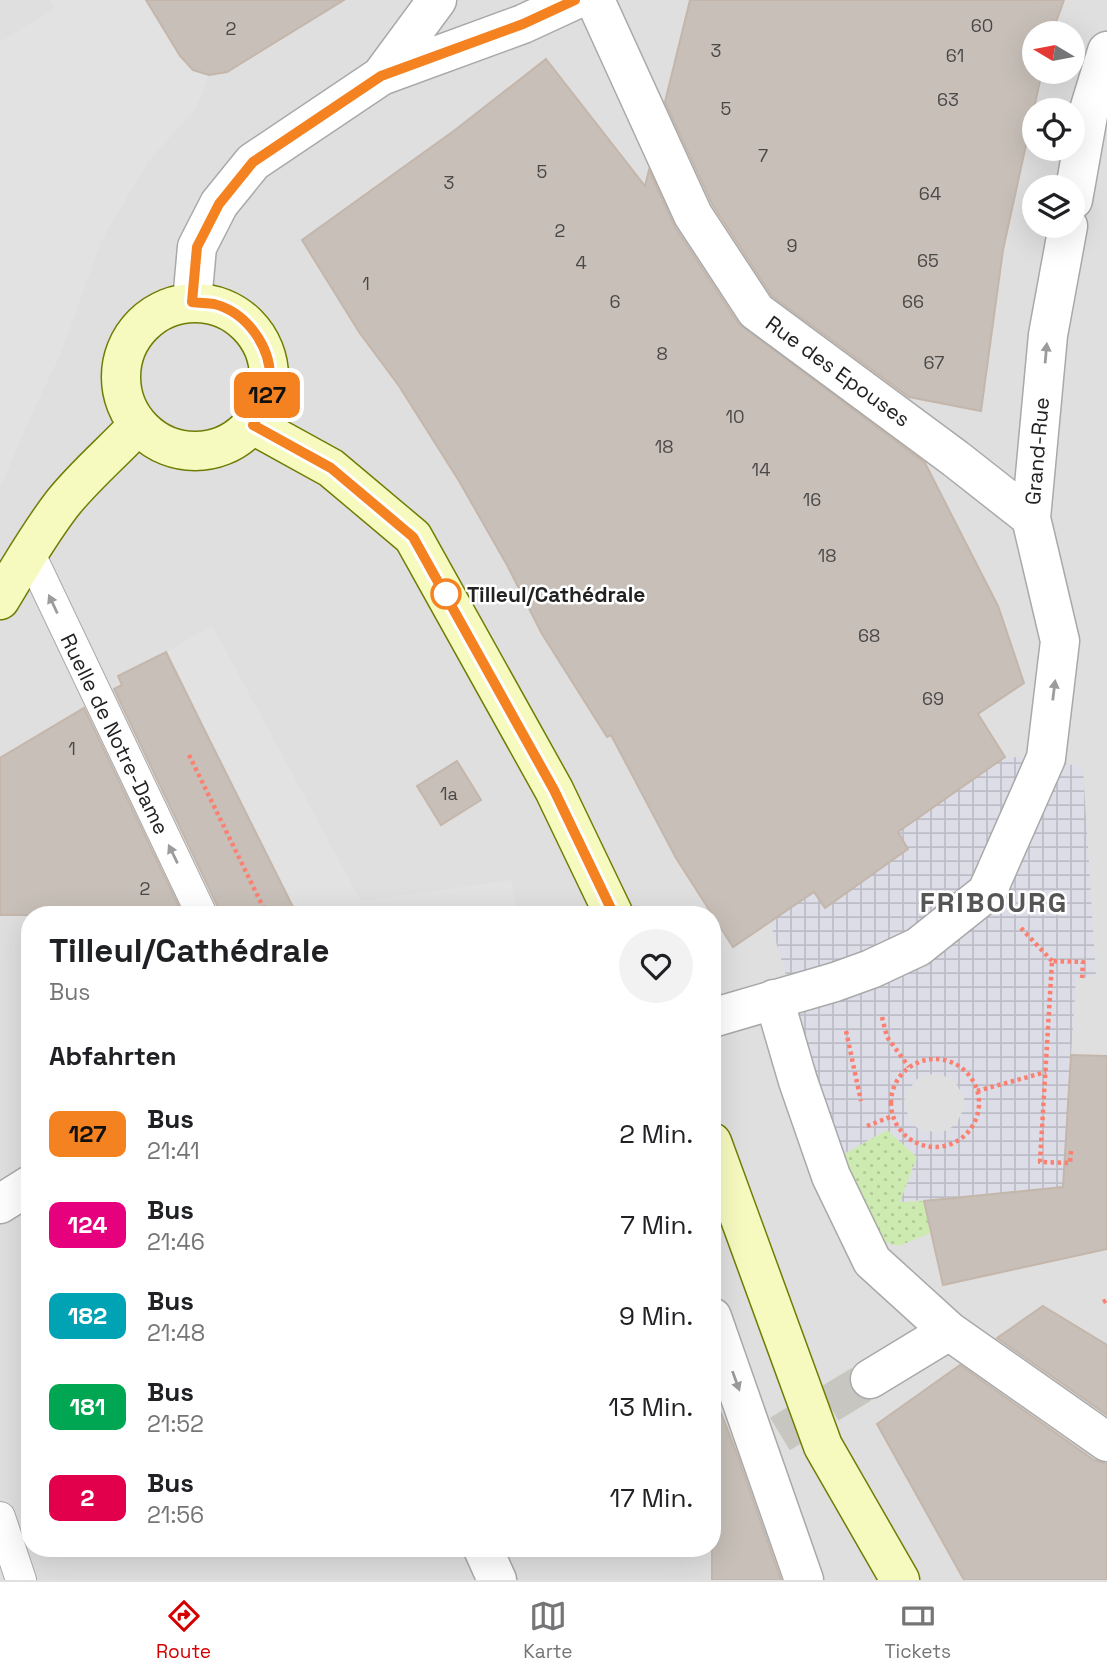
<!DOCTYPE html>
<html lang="de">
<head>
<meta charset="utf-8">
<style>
	:root { --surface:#fff; --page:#f2f2f2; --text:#202124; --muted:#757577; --line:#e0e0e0; --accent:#d40000 }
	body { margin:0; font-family:"Space Grotesk",sans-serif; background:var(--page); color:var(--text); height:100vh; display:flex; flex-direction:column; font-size:26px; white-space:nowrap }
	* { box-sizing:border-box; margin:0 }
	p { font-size:23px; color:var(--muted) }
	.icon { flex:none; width:38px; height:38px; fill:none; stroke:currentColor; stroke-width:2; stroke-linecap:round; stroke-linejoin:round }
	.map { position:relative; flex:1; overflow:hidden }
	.panel { position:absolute; left:21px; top:906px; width:700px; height:651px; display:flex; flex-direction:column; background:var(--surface); border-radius:28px; box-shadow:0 7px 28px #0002 }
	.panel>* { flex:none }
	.badge { padding:0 14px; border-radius:10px; font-size:24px; line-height:46px }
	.needle { width:46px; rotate:280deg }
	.buttons { position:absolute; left:1022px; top:21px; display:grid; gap:14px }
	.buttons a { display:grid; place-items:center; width:63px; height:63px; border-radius:50%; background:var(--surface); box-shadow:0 7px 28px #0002; font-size:35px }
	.map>.badge { position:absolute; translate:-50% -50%; box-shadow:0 0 0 4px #fff }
	h2 { padding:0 28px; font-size:26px; line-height:63px }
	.round { display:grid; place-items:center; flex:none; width:74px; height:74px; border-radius:37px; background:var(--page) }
	.head { display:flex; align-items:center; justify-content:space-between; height:119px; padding:0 28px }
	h1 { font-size:33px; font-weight:600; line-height:52px }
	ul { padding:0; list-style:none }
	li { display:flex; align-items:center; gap:21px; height:91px; padding:0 28px }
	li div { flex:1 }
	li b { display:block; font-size:26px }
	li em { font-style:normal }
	li .badge { min-width:77px; font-weight:700; text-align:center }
	.tabs { display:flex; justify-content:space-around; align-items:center; height:98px; border-top:2px solid var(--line); background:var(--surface); font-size:19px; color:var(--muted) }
	.tabs a { display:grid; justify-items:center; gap:4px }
	.tabs .on { color:var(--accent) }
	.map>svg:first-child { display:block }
	.residential { fill:#e0dfdf; fill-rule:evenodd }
	.grass { fill:url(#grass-dots) }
	.parking { fill:#e2e2e2 }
	.plaza { fill:url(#plaza-grid); fill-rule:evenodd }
	.building { fill:#c7bfb8; stroke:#c4b6ab; stroke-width:2 }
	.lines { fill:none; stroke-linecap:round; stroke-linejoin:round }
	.street-tunnel { stroke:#c8c6c1; stroke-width:38; stroke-dasharray:38 19; stroke-linecap:butt }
	.lane-casing { stroke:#a9a9a9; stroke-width:32 }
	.street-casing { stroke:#a9a9a9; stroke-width:41 }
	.secondary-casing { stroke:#707d05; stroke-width:41 }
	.path { stroke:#fa8072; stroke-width:4.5; stroke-dasharray:3.5 3.5; stroke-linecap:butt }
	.lane { stroke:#fff; stroke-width:30 }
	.street { stroke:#fff; stroke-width:38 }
	.secondary { stroke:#f7fabf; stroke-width:38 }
	.oneway { fill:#9c9c9c }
	.line-casing { stroke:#fff; stroke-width:16 }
	.line { stroke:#f58220; stroke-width:10 }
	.stop-dot { fill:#fff; stroke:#f58220; stroke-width:3.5 }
	.labels { text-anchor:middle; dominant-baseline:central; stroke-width:5; stroke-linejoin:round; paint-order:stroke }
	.number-label { font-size:18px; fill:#4b4948 }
	.street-label { font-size:21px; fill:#222; stroke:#fff }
	.stop-label { font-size:21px; font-weight:bold; fill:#222; stroke:#fff; text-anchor:start }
	.district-label { font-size:28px; font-weight:bold; letter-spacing:2px; fill:#555; stroke:#fff }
</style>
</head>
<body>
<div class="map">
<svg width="1107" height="1580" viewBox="0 0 1107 1580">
	<defs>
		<pattern id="grass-dots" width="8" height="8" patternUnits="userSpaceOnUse" patternTransform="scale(1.75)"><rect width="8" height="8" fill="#cdebb0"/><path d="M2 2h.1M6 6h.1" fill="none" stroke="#b0c997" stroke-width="1.8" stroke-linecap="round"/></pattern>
		<pattern id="plaza-grid" width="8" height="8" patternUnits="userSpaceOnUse" patternTransform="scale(1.75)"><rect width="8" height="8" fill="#dddde8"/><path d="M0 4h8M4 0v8" fill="none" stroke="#bdbdc7"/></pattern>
	</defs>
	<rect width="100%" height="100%" fill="#f2efe9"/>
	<!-- residential -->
	<path class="residential" d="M0,0H1107V1580H0ZM1034,33H1073V72H1034ZM1034,110H1073V149H1034ZM1034,187H1073V226H1034ZM30,915H712V1549H30Z"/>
	<!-- grass -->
	<path class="grass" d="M887,1130L917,1157L900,1202L924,1201L930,1233L899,1246L880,1241L840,1156Z"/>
	<!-- parking -->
	<path class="parking" d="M49,0H146L209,75L196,108L148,162L102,240L61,353L30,418L0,489V42L55,8Z
		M212,625L361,901L511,880L517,915H297L166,652Z"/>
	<!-- plaza -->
	<path class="plaza" d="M1005,757L1046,758L1083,768L1096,976L1076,979L1065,1150L1075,1181L1060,1187L900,1202L917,1157L887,1130L840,1156L770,922L814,892L826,908L908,849L898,832ZM935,1073L953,1079L963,1095L965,1105L957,1123L949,1129L939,1133L919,1129L911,1123L904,1104L905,1094L917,1079Z"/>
	<!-- building -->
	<path class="building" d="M146,0H344L227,72L209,75L193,70L180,56Z
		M690,0H1064L1052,33H1034V72H1042L1003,250L981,411L909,397L772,296L712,204L665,102Z
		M546,59L645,186L649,170L675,227L738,323L925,463L998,606L1024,683L978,714L1005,757L898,832L908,849L825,908L814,892L733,947L676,858L611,735L607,737L542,634L507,565L459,481L399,386L359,332L302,240L455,130Z
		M166,652L204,729L297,915H219L218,907L114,689L122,685L118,676Z
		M84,708L183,915H0V758Z
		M457,761L481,800L441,825L417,786Z
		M1071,1055L1107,1056V1249L943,1285L924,1201L1063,1187Z
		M1043,1306L1107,1345V1415L997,1338Z
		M960,1365L1094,1460L1107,1464V1580H964L877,1424Z
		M712,1400H716L737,1454L781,1580H712Z"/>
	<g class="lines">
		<!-- street-tunnel -->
		<path class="street-tunnel" d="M780,1434L870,1379"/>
		<defs>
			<path id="lane" d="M29,552L202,915
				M0,1517L21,1580"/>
			<path id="street" d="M595,0L693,215L756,311L956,459L1031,518
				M381,76L437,0
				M1073,200L1089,110L1107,51
				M192,302L197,247L219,204L253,162L381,76L523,24L575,0
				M774,999L798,1081L831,1176L872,1261L949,1331L1107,1442
				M712,1018L835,982L871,969L918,947L987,892L1046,758L1060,641L1031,518L1048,335L1068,226
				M0,1204L30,1185
				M712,1317L804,1580
				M870,1379L949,1331
				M483,1549L497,1580"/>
			<path id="secondary" d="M121 377a74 74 0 1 1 148 0a74 74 0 1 1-148 0Z
				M253,425L331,468L413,537L554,790L614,915
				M0,600C20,567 39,534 62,504C85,475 113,452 138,425
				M712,1142L823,1446L900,1580"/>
		</defs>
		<!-- lane casing -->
		<use href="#lane" class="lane-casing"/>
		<!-- street casing -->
		<use href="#street" class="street-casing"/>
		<!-- secondary casing -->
		<use href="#secondary" class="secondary-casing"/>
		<!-- path -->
		<path class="path" d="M189,755L267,915
			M1021,928L1052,961
			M882,1017L887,1037L909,1067
			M846,1031L861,1101
			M891 1103a44 44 0 1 1 88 0a44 44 0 1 1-88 0Z
			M977,1091L1046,1072
			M867,1126L893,1116
			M1071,1151L1070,1163L1040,1162L1052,961L1083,962L1082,978
			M1103,1302L1107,1300"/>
		<!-- lane -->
		<use href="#lane" class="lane"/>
		<!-- street -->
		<use href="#street" class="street"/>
		<!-- secondary -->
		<use href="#secondary" class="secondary"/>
	</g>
	<!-- one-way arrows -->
	<defs><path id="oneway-solid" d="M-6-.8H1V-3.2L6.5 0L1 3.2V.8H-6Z" transform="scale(1.75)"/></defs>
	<g class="oneway">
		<use href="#oneway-solid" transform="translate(1046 353) rotate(-85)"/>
		<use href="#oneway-solid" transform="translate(53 604) rotate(-115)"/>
		<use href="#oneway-solid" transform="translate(1054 690) rotate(-83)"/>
		<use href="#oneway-solid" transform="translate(173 854) rotate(-116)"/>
		<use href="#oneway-solid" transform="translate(736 1381) rotate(70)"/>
	</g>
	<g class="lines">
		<defs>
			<path id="line" d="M575,0L523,24L381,76L253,162L219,204L197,247L192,302C200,303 207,303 214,304C246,312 271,346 270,379C270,396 261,410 253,425L331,468L413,537L554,790L614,915"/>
		</defs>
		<!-- line casing -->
		<use href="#line" class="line-casing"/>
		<!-- line -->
		<use href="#line" class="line"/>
	</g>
	<!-- markers -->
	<circle class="stop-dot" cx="446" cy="594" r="14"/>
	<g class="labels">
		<!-- number labels -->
		<g class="number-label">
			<text x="982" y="25">60</text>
			<text x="231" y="28">2</text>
			<text x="716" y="50">3</text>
			<text x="955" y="55">61</text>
			<text x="948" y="99">63</text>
			<text x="726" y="108">5</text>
			<text x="763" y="155">7</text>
			<text x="542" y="171">5</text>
			<text x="449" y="182">3</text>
			<text x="930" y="193">64</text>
			<text x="560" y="230">2</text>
			<text x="792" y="245">9</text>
			<text x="928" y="260">65</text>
			<text x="581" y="262">4</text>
			<text x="366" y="283">1</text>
			<text x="615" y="301">6</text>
			<text x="913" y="301">66</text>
			<text x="662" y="353">8</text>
			<text x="934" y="362">67</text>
			<text x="735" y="416">10</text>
			<text x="664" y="446">18</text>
			<text x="761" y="469">14</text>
			<text x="812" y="499">16</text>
			<text x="827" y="555">18</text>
			<text x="869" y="635">68</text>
			<text x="933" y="698">69</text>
			<text x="72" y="748">1</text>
			<text x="449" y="793">1a</text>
			<text x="145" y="888">2</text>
		</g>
		<!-- street labels -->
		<g class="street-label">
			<text transform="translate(838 371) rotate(36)">Rue des Epouses</text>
			<text transform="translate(1037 451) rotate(-85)">Grand-Rue</text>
			<text transform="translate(115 734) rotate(64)">Ruelle de Notre-Dame</text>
		</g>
		<!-- stop labels -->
		<g class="stop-label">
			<text x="467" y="594">Tilleul/Cathédrale</text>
		</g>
		<!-- district labels -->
		<g class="district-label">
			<text x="994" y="902">FRIBOURG</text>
		</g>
	</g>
</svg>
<div class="buttons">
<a><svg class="needle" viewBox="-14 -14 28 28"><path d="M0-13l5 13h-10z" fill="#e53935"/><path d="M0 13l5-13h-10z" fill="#757577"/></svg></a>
<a><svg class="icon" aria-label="locate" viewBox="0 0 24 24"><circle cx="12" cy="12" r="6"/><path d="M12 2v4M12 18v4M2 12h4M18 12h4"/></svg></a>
<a><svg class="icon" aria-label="layers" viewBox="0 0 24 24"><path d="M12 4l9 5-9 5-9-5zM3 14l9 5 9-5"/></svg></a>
</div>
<b class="badge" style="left:267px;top:395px;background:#f58220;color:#111">127</b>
<section class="panel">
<div class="head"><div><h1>Tilleul/Cathédrale</h1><p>Bus</p></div><a class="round"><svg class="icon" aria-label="heart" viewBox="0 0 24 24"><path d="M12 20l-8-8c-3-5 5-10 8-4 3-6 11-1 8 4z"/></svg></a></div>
<h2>Abfahrten</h2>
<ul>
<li><span class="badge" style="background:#f58220;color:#111">127</span><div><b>Bus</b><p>21:41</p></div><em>2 Min.</em></li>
<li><span class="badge" style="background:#e6007e;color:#fff">124</span><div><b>Bus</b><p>21:46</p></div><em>7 Min.</em></li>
<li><span class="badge" style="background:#00a3b4;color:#fff">182</span><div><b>Bus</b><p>21:48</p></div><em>9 Min.</em></li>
<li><span class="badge" style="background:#00a651;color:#fff">181</span><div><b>Bus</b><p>21:52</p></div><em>13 Min.</em></li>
<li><span class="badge" style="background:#e2004c;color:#fff">2</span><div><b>Bus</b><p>21:56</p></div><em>17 Min.</em></li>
</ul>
</section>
</div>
<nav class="tabs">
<a class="on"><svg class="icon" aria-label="directions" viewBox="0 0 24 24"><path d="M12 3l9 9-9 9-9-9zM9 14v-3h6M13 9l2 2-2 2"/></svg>Route</a>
<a><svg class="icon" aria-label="map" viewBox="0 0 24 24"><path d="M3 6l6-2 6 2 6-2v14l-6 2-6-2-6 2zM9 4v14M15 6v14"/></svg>Karte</a>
<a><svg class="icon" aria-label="tickets" viewBox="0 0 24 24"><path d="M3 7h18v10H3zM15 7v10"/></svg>Tickets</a>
</nav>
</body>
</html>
